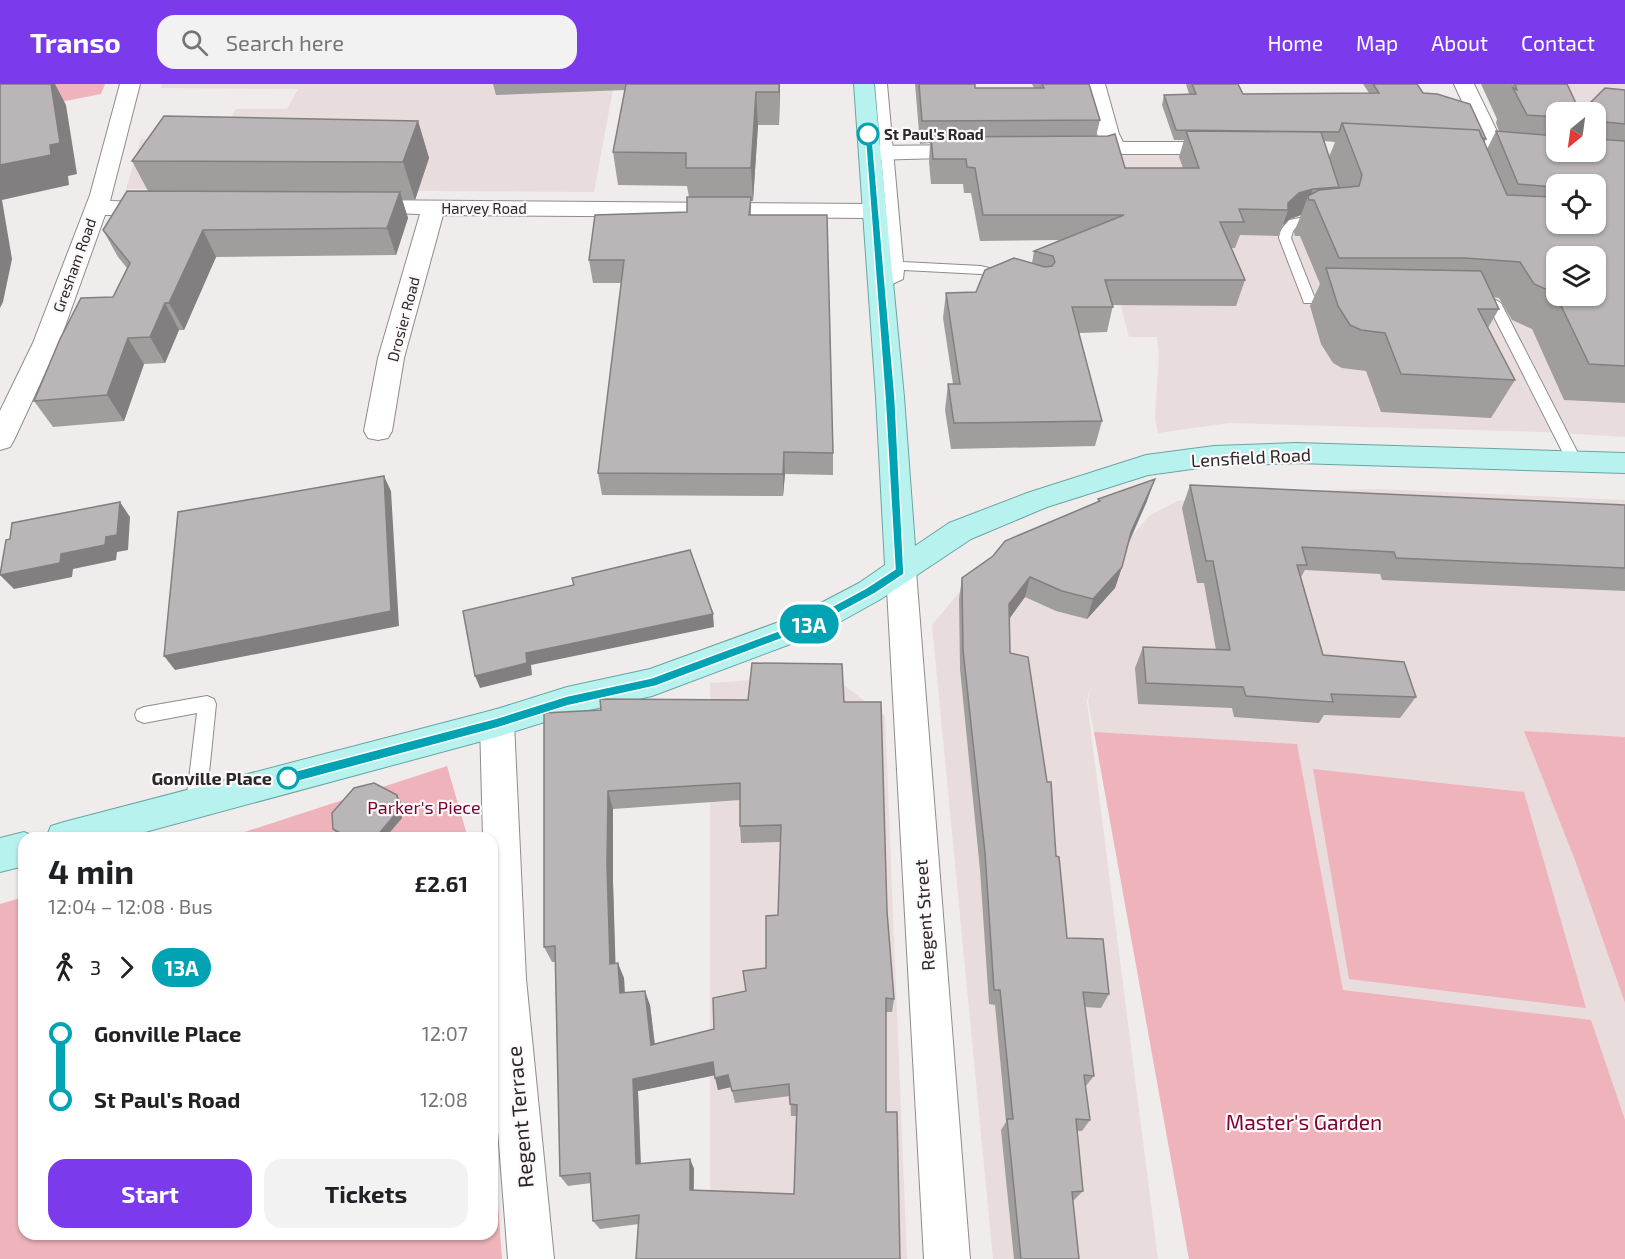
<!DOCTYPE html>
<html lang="en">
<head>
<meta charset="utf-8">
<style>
	:root { --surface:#fff; --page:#f2f2f2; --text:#202124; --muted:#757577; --accent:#7c3aed }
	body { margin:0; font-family:"Exo 2",sans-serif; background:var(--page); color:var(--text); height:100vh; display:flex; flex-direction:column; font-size:22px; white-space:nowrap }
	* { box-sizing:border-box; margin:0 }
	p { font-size:20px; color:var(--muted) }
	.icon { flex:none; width:33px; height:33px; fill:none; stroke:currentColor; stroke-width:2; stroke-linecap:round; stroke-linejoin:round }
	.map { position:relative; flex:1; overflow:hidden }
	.sheet { position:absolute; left:18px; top:748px; width:480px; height:408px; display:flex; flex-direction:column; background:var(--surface); border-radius:18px; box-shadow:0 2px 4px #0004 }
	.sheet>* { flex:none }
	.badge { padding:0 12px; border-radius:20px; font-size:21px; line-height:39px }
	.needle { width:39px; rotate:209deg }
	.fabs { position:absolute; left:1546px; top:18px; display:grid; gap:12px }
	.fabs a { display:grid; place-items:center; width:60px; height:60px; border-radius:12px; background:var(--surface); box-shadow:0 2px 4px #0004; font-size:30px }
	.map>.badge { position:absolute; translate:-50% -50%; box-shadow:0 0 0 3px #fff }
	.legs { display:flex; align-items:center; gap:9px; height:66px; padding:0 30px; font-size:20px }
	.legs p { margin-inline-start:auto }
	.headline { display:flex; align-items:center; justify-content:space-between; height:102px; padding:0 30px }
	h1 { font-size:33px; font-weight:700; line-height:45px }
	.primary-button { display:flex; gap:12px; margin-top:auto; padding:12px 30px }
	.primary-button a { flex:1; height:69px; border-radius:18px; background:var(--accent); color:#fff; font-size:24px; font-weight:700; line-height:69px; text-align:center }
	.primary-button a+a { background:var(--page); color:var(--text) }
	ul { padding:0 30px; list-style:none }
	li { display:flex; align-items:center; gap:21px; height:66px; font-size:22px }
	li i { display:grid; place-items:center; width:9px; height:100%; margin:0 8px; background:currentColor }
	li i::after { content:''; width:15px; height:15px; margin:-8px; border:4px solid; border-radius:50%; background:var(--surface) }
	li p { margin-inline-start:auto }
	li:first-child i { background:linear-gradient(#0000 50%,currentColor 0) }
	li:last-child i { background:linear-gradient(currentColor 50%,#0000 0) }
	header { display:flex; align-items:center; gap:36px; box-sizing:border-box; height:84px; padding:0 30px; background:var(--accent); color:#fff }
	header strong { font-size:28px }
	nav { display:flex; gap:33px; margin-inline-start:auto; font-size:21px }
	.search { width:420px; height:54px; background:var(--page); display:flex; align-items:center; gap:15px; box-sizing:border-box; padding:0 21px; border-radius:18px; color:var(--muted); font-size:22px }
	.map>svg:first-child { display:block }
	.built { fill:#e9dcdd; fill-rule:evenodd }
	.green { fill:#efb3bb }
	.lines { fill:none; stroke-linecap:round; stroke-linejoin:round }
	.lane-casing { stroke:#8f8b8b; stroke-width:2 }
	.street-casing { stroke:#8f8b8b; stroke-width:2 }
	.primary-casing { stroke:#68a5a3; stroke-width:2 }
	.lane { fill:#fff; fill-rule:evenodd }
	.street { fill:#fff; fill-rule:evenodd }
	.primary { fill:#b8f2ef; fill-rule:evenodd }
	.wall { fill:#a09d9d; fill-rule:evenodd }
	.shaded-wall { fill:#827f80 }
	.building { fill:#bab6b7; stroke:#827f80; stroke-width:1.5; fill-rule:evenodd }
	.line-1 { fill:#00a3b4; stroke:#fff; stroke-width:1.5 }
	.stop-1-dot { fill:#fff; stroke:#00a3b4; stroke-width:3 }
	.labels { text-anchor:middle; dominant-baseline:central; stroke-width:4.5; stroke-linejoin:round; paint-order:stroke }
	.far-stop-label { font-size:15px; font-weight:bold; fill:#2a2828; stroke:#fdf9fa; text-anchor:start }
	.far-street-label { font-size:15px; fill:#2a2828; stroke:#fdf9fa }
	.street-label { font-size:18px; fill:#2a2828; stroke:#fdf9fa }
	.stop-label { font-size:18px; font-weight:bold; fill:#2a2828; stroke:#fdf9fa; text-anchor:end }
	.park-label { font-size:18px; fill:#7a022e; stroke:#fdf9fa }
	.near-street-label { font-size:21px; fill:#2a2828; stroke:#fdf9fa }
	.near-park-label { font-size:21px; fill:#7a022e; stroke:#fdf9fa }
</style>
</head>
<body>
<header>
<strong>Transo</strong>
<div class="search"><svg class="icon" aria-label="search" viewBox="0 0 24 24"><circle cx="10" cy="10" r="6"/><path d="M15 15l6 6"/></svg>Search here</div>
<nav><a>Home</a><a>Map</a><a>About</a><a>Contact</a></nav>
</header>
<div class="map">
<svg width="1625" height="1175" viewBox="0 0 1625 1175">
	<rect width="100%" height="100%" fill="#f0ecec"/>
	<!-- built -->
	<path class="built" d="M162,0H614L594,108L126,105L141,55L219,56L236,25H287L298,5L161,4Z
		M1537,0H1625V82L1596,68V28H1557Z
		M1305,68L1460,76L1625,93V353L1542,348L1229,339L1158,349L1155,333L1159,272L1157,253H1129L1099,138L1110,70L1240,71ZM1557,100H1596V140H1557ZM1557,172H1596V212H1557Z
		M1378,405L1625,416V1175H1189L1094,648L1088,617L1092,598L1087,617L1158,1175H993L932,541L973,492L1123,468L1114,509L1124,468L1132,452L1149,432L1177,417L1259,408Z
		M829,590L885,632L907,1175H710V599Z"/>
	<!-- green -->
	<path class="green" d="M0,0H105L101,10L0,30Z
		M1524,647L1625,653V919L1575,776Z
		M1094,648L1297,660L1343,906L1591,936L1625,1036V1175H1189Z
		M447,682L468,754H226Z
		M1313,685L1524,708L1586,924L1349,895Z
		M24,813V1150H492V1037L502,1175H0V820Z"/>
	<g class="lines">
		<defs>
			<path id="lane" d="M875,0H887L903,178L981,182L1013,190L1015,193L1013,196L1008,197L981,190L904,186L903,195L886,203H876L874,200L891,190V185L882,184L880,181L882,178L890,177Z
				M1311,132H1324L1330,136L1324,140L1298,141L1293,147L1291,154L1314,212L1341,213L1343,216L1341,219H1304L1279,154L1280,147L1289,136Z
				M1478,214L1494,215L1501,219L1582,377L1579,381H1569L1489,223L1473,221L1471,218Z
				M207,612L214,615L216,620L206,719L203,725L196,728L189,725L186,719L197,629L144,639L137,636L135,631L137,626L144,623Z"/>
			<path id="street" d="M120,0H140L110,117L168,119L171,124L168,129L160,131H105L59,259L14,356L10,363L0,366V327L33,259L90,111Z
				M1085,0H1105L1119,50L1123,58H1225L1233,59L1236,64L1233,69L1225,70H1117L1102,75L1068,73L1065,68L1068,63L1103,61L1097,50Z
				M1454,0H1474L1510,74L1507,79L1499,81L1491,79L1488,74Z
				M973,61L981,63L984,68L981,73L870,76L862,74L859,69L862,64L870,62Z
				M359,116L873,120L881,122L884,127L881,132L873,134L443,131L404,274L392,347L388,354L378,356L368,354L364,347L378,274L420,130L351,128L348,123L351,118Z
				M901,475L912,479L916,487L970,1175H924L886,487L890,479Z
				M497,625L509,629L514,639L526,895L554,1175H508L492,970V754H483L480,639L485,629Z"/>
			<path id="primary" d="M854,0H874L904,313L915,462L949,439L1027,409L1146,371L1214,362L1296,359L1625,369V389L1296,379L1214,382L1148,391L1047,423L971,455L881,515L820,549L652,612L567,631L497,653L123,754H46L51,742L64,738L497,625L567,603L650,585L798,531L859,499L885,481L876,313Z
				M24,748L38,754H24V782L0,788V754Z"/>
		</defs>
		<!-- lane casing -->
		<use href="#lane" class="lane-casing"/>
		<!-- street casing -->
		<use href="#street" class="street-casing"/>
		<!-- primary casing -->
		<use href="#primary" class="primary-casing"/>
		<!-- lane -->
		<use href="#lane" class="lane"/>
		<!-- street -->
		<use href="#street" class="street"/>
		<!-- primary -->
		<use href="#primary" class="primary"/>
	</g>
	<!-- wall -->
	<path class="wall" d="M493,0H780L779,41H758L753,117H751V131L833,369V391L785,390L783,412L602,411L598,389L621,199H593L589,176L687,128L689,113L687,102L618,101L613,68L625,6L496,11Z
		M915,0H975V4H1034L1032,0H1089L1100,36L1096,52L1125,84H1183L1179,73L1184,56H1174L1162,21L1164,11L1189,10L1186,0H1238L1243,10L1369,9L1363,0H1417L1423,9L1486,55L1484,59L1487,65L1496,47H1499L1496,39L1497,35L1481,0H1567L1557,28V68H1596V28L1625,6V319L1564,316L1532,245L1512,236L1499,214L1493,213L1499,225L1488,244L1515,296L1491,334L1381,328L1366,287L1342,284L1333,279L1321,260L1310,222L1320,200L1300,152H1295L1294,148L1301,131L1290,135L1283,141L1279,152L1240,151L1235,164H1231L1245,196L1236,222L1113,221L1107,248L1079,249L1102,337L1095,362L951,365L945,326L948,300H953L943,234L946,209L976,208L1032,179L1034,167L1059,156L980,157L971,109H964L963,100H931L929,78L930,59L920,60ZM1324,57L1335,58L1329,73Z
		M418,37L429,74L415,116H402L408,134L396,171L216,173L184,246H179L165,279L144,280L124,337L53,343L34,317L113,213L127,184L118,173L103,146L148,107L132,77Z
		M1190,401L1625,421V507L1382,496L1380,490L1305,486L1301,493L1323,571L1416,613L1400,634L1324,631L1319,639L1234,633L1232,624L1138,620L1135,584L1143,563L1216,566L1204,499H1197L1182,424Z
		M1098,415L1147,417L1129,459L1122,483L1115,504L1087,535L1056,527L1025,513L1009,534L1010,569L1056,772L1067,854L1109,910L1101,924L1085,923L1094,992L1085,1003L1090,1036L1082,1047H1077L1083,1107L1073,1117L1079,1175H1014L1001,1046L1006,1038L995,921L989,920L980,786L960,585L959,515L962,494L1098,418Z
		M844,618L887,827L894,915L892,928H886V1028L900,1175L639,1140L600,1145L593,1137L591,1099L568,1102L560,1092L555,878H552L544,863V629ZM740,716V742L741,759L781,758L778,831L766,884L714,945L655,960L650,921L625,908L624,894L615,880L613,798V725ZM715,991L718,1006L731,1003L735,1019L790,1012L791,1032H796L794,1110L694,1107V1085L690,1075L641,1080L638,1007Z
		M397,711L401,718L402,734L385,754H343L338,752L333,745Z"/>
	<!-- shaded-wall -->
	<path class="shaded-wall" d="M51,0H55L66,21L77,90L68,92L69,101L2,116L12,175L3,218L0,224V81L50,61Z
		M779,0H780L779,41Z
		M756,8L758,41L753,117L751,84Z
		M418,37L429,74L415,116L403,78Z
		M1313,105L1309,115L1308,112L1301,131L1290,135L1283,141L1288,126V119L1299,109Z
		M400,108L408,134L396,171L387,144Z
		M203,146L216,173L184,246L169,219Z
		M165,219L179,246L165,279L150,253Z
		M128,254L144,280L124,337L107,311Z
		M784,368L785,390L783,412V390Z
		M384,392L391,407L399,542L175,586L164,572Z
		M1155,395L1147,417L1124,468L1131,448Z
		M120,418L130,433L128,466L117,468L116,476L73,485L72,493L14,505L0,491L61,470L106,453Z
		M1122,483L1115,504L1087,535L1093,515Z
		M1030,493L1025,513L1005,541L1009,520Z
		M713,530L714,543L531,581L532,591L480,604L475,592L526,569Z
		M608,707L613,725V798L616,895L610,880L607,781Z
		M397,711L401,718L402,734L385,754H370Z
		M618,879L624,894L625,923L620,909Z
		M645,907L650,921L656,973L651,961Z
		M713,978L716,991L638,1007L641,1090L636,1080L633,995Z
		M728,991L731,1003L718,1006L715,994Z
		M690,1075L694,1085L693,1116L690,1106Z"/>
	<!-- building -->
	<path class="building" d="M0,0H51L60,59L50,61L51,71L0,81Z
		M626,0H779V8H756L751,84H686V69L613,68Z
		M919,0H975V4H1044L1042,0H1089L1100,36L922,37Z
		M1192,0H1238L1243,10L1379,9L1373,0H1417L1423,9L1437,10L1470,20L1486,55L1482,54L1479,46L1342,39L1339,48L1176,46L1164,11L1196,10Z
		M1515,0H1567L1580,28H1557V33L1527,31L1513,4L1517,6Z
		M1605,4L1625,6V40L1596,37V28H1581Z
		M164,32L418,37L403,78L132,77Z
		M1342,39L1479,46L1507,111L1554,113L1557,108L1554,103L1518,100L1496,47L1557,52V68H1596V55L1625,57V282L1589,280L1555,209L1534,200L1520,178L1465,174H1339L1314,116H1309L1308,112L1319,106L1359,102L1362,91ZM1557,100H1596V140H1557ZM1557,172H1596V212H1557Z
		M1186,47L1321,48L1339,103L1313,105L1299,109L1288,119V126L1239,125L1244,138H1220L1245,196H1105L1113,223H1072L1102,337L954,339L948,300H960L946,209L976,208L985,186L1014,174L1045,183L1052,182L1055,178L1053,172L1034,167L1124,131H983L975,84L967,83L966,75H933L931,53L1108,52L1115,50L1125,84H1199Z
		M127,107L400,108L387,144L203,146L169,219H165L150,253L128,254L107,311L34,317L60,255L81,214L113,213L130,179L103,146Z
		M687,113H751L749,131H827L833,369L784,368L783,390L598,389L624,176H589L595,131L687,128Z
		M1326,184L1481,187L1499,225H1478L1515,296L1401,290L1385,249L1361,246L1350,241L1338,222Z
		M384,392L391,527L164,572L178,428Z
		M1155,395L1131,448L1122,483L1093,515L1062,507L1030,493L1009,520L1010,569L1028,573L1047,698H1051L1056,772L1059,773L1067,854L1103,855L1109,910L1083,908L1094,992L1084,991L1090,1036L1076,1035L1083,1107L1072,1108L1079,1175H1021L1007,1035H1013L1000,906H994L985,769L963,566L962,494L993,472L1005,457L1100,417L1098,415Z
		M1190,401L1625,421V484L1396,474L1394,468L1302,463L1307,481H1297L1323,571L1404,578L1416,613L1331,610L1333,618L1246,612L1243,603L1146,599L1143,563L1230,566L1213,477H1206Z
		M120,418L117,451L106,453L105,461L61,470L60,479L0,491L6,456L10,455L12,439Z
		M690,466L713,530L526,569L527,579L475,592L463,527L574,501L572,494Z
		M752,579L842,580L844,618H881L887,827L894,915L886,914V1028H897L900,1175H636L639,1131L593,1137L590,1089L560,1092L555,862L544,863V629L601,626L600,615L748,616ZM740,699V742L781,741L778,831L766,832V884L743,887L746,907L713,914L714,945L651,961L645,907L620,909L618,879L610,880L607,781L608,707ZM713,978L715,994L728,991L732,1007L789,1000L790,1020L797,1021L794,1110L690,1106V1075L636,1080L633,995Z
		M374,699L397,711L398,727L377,752L370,754H349L333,745L332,729L354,704Z"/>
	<!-- line-1 -->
	<path class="line-1" d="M868,47L872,50L895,313L904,490L874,510L813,543L656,602L567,622L497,644L288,700L284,698L282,694L288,689L497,634L567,612L651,594L805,537L866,504L895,485L885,313L865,50Z"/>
	<!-- markers -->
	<g class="stop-1-dot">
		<circle cx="868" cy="50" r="10"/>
		<circle cx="288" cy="694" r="10"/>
	</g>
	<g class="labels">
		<!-- far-stop labels -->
		<g class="far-stop-label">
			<text x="884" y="50">St Paul's Road</text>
		</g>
		<!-- far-street labels -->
		<g class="far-street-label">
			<text x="484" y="124">Harvey Road</text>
			<text transform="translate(74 181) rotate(-70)">Gresham Road</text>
			<text transform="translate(403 235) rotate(-75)">Drosier Road</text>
		</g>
		<!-- street labels -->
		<g class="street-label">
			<text transform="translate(1251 373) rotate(-3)">Lensfield Road</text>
			<text transform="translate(924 831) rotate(-94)">Regent Street</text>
		</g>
		<!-- stop labels -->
		<g class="stop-label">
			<text x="272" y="694">Gonville Place</text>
		</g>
		<!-- park labels -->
		<g class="park-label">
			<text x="424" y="723">Parker's Piece</text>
		</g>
		<!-- near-street labels -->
		<g class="near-street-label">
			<text transform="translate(519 1033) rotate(-95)">Regent Terrace</text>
		</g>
		<!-- near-park labels -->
		<g class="near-park-label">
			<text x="1304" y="1037">Master's Garden</text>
		</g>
	</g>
</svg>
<div class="fabs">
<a><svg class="needle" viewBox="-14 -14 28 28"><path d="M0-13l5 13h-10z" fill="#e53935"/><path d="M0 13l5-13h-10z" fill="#757577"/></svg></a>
<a><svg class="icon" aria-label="locate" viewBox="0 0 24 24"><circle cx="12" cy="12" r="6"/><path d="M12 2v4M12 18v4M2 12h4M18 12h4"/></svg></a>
<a><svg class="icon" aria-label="layers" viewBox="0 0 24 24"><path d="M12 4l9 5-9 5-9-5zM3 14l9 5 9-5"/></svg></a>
</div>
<b class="badge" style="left:809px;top:540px;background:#00a3b4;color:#fff">13A</b>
<section class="sheet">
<div class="headline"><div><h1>4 min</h1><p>12:04 – 12:08 · Bus</p></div><b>£2.61</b></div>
<div class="legs"><svg class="icon" aria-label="walk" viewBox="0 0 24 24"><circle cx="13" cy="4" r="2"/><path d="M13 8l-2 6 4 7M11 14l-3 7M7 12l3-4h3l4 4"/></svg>3<svg class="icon" aria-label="forward" viewBox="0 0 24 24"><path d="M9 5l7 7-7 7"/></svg><b class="badge" style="background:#00a3b4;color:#fff">13A</b></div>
<ul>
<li><i style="color:#00a3b4"></i><b>Gonville Place</b><p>12:07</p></li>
<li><i style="color:#00a3b4"></i><b>St Paul's Road</b><p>12:08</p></li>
</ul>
<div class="primary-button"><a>Start</a><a>Tickets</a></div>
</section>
</div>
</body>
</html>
